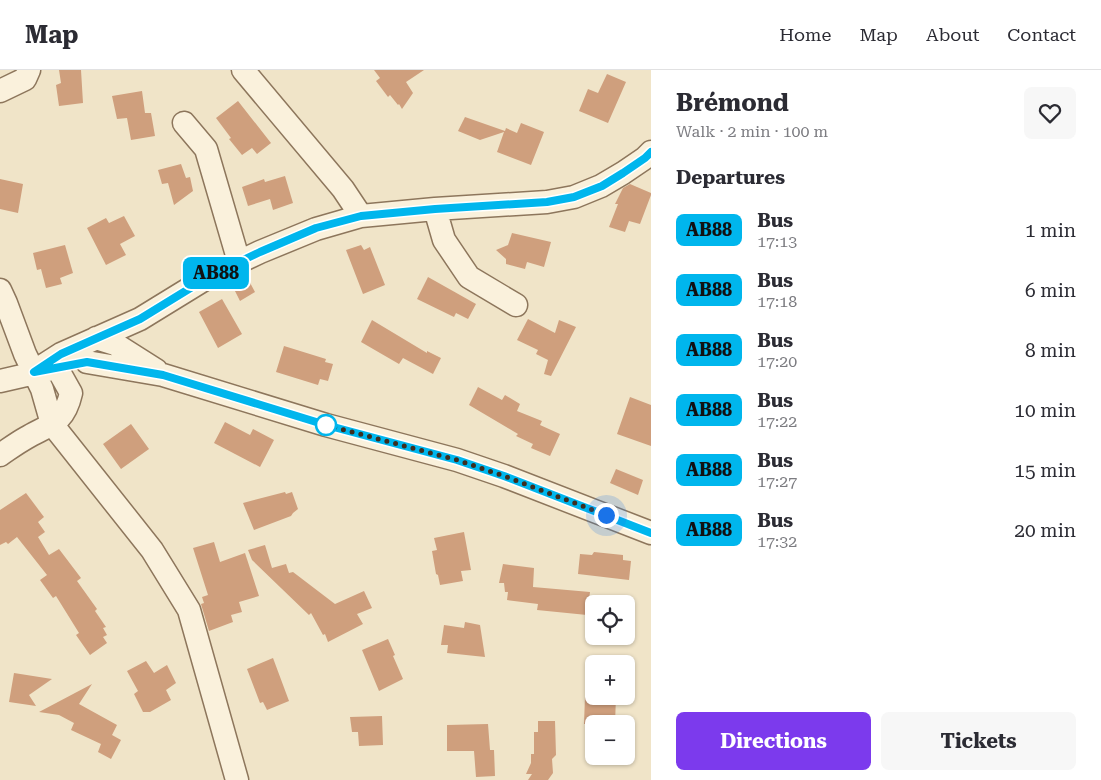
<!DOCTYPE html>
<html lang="en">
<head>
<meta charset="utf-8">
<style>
	:root { --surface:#fff; --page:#f7f7f7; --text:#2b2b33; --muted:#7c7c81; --line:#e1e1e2; --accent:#7c3aed }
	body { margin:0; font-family:"Roboto Serif",serif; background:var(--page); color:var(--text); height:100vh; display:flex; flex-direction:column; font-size:19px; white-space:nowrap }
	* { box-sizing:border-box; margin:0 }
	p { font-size:16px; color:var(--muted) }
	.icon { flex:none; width:28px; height:28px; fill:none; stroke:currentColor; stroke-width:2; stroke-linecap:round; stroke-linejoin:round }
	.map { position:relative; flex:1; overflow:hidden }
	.side { display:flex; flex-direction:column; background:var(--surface); width:450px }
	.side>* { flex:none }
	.badge { padding:0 10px; border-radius:8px; font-size:18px; line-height:32px }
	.buttons { position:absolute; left:585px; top:525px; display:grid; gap:10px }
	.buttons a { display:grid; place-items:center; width:50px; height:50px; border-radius:8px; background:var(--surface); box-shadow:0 1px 4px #0004; font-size:25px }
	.you { position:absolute; width:25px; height:25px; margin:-12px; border:4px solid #fff; border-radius:50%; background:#1a73e8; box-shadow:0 0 0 8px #1a73e833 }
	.map>.badge { position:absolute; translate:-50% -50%; box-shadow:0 0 0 2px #fff }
	h2 { padding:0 25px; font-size:19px; line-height:45px }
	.round { display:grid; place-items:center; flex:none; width:52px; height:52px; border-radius:8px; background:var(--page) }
	.summary { display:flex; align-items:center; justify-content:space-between; height:85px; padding:0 25px }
	h1 { font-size:24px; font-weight:700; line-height:38px }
	.primary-button { display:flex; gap:10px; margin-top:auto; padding:10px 25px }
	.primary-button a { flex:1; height:58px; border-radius:8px; background:var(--accent); color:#fff; font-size:20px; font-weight:700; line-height:58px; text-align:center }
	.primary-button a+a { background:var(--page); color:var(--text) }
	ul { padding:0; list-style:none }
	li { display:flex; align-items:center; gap:15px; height:60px; padding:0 25px }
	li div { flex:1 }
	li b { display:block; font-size:19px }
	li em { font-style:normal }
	li .badge { min-width:55px; font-weight:700; text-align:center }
	header { display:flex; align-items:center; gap:30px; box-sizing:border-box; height:70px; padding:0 25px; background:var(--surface); border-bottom:1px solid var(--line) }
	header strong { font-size:24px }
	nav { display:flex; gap:28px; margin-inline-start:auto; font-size:18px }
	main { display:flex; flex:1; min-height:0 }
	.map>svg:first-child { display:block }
	.building { fill:#cf9f7d }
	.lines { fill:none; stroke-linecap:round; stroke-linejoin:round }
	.minor-casing { stroke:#8d765c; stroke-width:25 }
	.minor { stroke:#faf1dc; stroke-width:22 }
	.line-casing { stroke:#fff; stroke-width:11 }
	.line { stroke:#00b6ed; stroke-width:8 }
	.walk { stroke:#3d2e20; stroke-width:5; stroke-dasharray:0 9 }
	.stop-dot { fill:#fff; stroke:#00b6ed; stroke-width:2.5 }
</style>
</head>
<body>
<header>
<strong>Map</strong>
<nav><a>Home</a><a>Map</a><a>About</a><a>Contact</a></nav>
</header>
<main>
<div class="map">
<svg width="651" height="710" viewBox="0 0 651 710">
	<rect width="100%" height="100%" fill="#f0e4c8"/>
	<!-- building -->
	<path class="building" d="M59,0H81L83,33L59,36L56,15L61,13Z
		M374,0H424L406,12L413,23L402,39L399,34L398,35L390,25L388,27L376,11L380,8Z
		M607,4L626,12L608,53L579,41L588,19L598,23Z
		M142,21L145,43H151L155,66L131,70L127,48L117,49L112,26Z
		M238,31L271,73L257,84L252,78L242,85L229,69L231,68L216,48Z
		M465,47L505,61L506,58L517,63L521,53L544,62L531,95L497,82L504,62L480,70L458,61Z
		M181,94L186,108L190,107L193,121L174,135L168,113L162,114L158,100Z
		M285,106L293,133L273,140L270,129L248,136L242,117L264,109L265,112Z
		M0,109L23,114L18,143L0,139Z
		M630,114L651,123V125L640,154L629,151L625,162L609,157L618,134H615L623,118Z
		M124,146L135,166L120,174L126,185L106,195L87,158L106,148L109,153Z
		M512,163L551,172L544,197L527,192L525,199L506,194V189L496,180L508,175Z
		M65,175L73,203L60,208L62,214L46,218L41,199L37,200L33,183Z
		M361,175L364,180L370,177L385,215L363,224L346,180Z
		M428,207L476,234L468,249L456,243L454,247L417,229Z
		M248,209L255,222L240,231L233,217Z
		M222,229L242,264L218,278L199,242Z
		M528,249L555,263L559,250L576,257L551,306L544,304L548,290L536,284L538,280L517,270Z
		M372,250L427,283V281L441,288L433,304L403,288L399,294L361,272Z
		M284,276L326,289L325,292L333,294L328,311L320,309L318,315L276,302Z
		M478,317L502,330L505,325L520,334L517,341L542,351L540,355L560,364L550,386L531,378L533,374L516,366L518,364L469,335Z
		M630,327L651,335V376L617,364Z
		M225,352L250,365L253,359L274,370L260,397L214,373Z
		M131,354L149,379L121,399L103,374Z
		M616,399L643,410L638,425L610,413Z
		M285,422L286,424L292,422L298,439L293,443L291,446L254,460L243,433Z
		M26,423L44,447L38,452L45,462L38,467L49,485L59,479L81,508L77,511L97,539L95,541L106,557L103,558L107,565L103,567L107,573L90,585L76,565L79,563L56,526L53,528L40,510L47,505L17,467L8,474L6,472L0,475V440Z
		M464,462L471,500L461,501L463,511L440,515L438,505L436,504L432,481L437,480L434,468Z
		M214,472L220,492L245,483L259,526L239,532L242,542L231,545L233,552L209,561L201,534L204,533L202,527L208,525L193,478Z
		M265,475L272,498L286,494L289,503L293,502L335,534L364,521L372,538L357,544L363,554L328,572L325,564L323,565L311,543L309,545L252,490L248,480Z
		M594,482L623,485V490L631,491L629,510L578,504L580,484L592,485Z
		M503,494L534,498L533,517L590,522L587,545L537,540L538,534L507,530L508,522H505L504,513H499Z
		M465,552L480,555L485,587L447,583L448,575H441L444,555L464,558Z
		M388,569L395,585L393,586L403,609L379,621L362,580Z
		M273,588L289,631L267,640L263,632L260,633L247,599Z
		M146,591L154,603L167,595L176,613L166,620L171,630L150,642H143L134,624L138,621L127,601Z
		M14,603L52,609L29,625L36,636L9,632Z
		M92,614L79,634L117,655L112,665L121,670L111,689L98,682L101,674L71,660L74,653L59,645L39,642Z
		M585,626H616L615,654H584Z
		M382,646L383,675L359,676L358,662H352L350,647Z
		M538,651H555L556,685L552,689L553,703L548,710H528L532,704H526L531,693V684H534V662H538Z
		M488,654L490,680H494L495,706L476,707L474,681H447V655Z"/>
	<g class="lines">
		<defs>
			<path id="minor" d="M243,0L343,119L361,146
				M0,21L25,9L29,0
				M184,53L206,79L239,192
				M435,139L444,170L469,207L516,235
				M0,220L6,233L25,284L42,319L52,354L152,480L189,540L237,710
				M96,268L115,274L156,300
				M87,292L163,305L326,355L457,390L504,406L651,463
				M33,302L61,284L140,249L210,206L260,182L316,159L361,146L435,139L547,132L574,127L601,116L623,103L645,88L651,82
				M0,311L48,300
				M0,385C9,379 17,373 26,368C50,354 64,354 71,323L57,298L47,294"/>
		</defs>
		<!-- minor casing -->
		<use href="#minor" class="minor-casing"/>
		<!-- minor -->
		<use href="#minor" class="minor"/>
	</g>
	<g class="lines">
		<defs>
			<path id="line" d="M651,82L645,88L623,103L602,116L574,127L547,132L435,139L361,146L316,158L260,182L210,206L140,249L61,284L34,302L87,292L163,305L326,355L457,390L504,406L651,463"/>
		</defs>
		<!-- line casing -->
		<use href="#line" class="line-casing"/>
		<!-- line -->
		<use href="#line" class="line"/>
		<!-- walk -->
		<path class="walk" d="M326,355L457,390L504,406L606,445"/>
	</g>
	<!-- markers -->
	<circle class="stop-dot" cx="326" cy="355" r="10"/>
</svg>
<div class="buttons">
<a><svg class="icon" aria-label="locate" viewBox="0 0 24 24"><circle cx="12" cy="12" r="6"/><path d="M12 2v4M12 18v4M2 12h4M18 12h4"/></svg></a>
<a>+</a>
<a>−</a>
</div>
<div class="you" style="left:606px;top:445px"></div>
<b class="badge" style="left:216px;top:203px;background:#00b6ed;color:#111">AB88</b>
</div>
<section class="side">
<div class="summary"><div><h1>Brémond</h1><p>Walk · 2 min · 100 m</p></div><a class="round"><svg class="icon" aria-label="heart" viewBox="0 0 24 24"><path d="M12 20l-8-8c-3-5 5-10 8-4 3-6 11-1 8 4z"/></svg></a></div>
<h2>Departures</h2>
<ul>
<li><span class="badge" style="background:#00b6ed;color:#111">AB88</span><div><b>Bus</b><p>17:13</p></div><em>1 min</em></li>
<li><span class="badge" style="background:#00b6ed;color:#111">AB88</span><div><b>Bus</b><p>17:18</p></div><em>6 min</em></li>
<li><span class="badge" style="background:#00b6ed;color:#111">AB88</span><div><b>Bus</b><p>17:20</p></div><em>8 min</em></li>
<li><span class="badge" style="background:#00b6ed;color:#111">AB88</span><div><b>Bus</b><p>17:22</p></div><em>10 min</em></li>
<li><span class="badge" style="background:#00b6ed;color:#111">AB88</span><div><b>Bus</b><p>17:27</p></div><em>15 min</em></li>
<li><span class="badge" style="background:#00b6ed;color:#111">AB88</span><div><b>Bus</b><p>17:32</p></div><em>20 min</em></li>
</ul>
<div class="primary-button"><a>Directions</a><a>Tickets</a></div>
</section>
</main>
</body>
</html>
